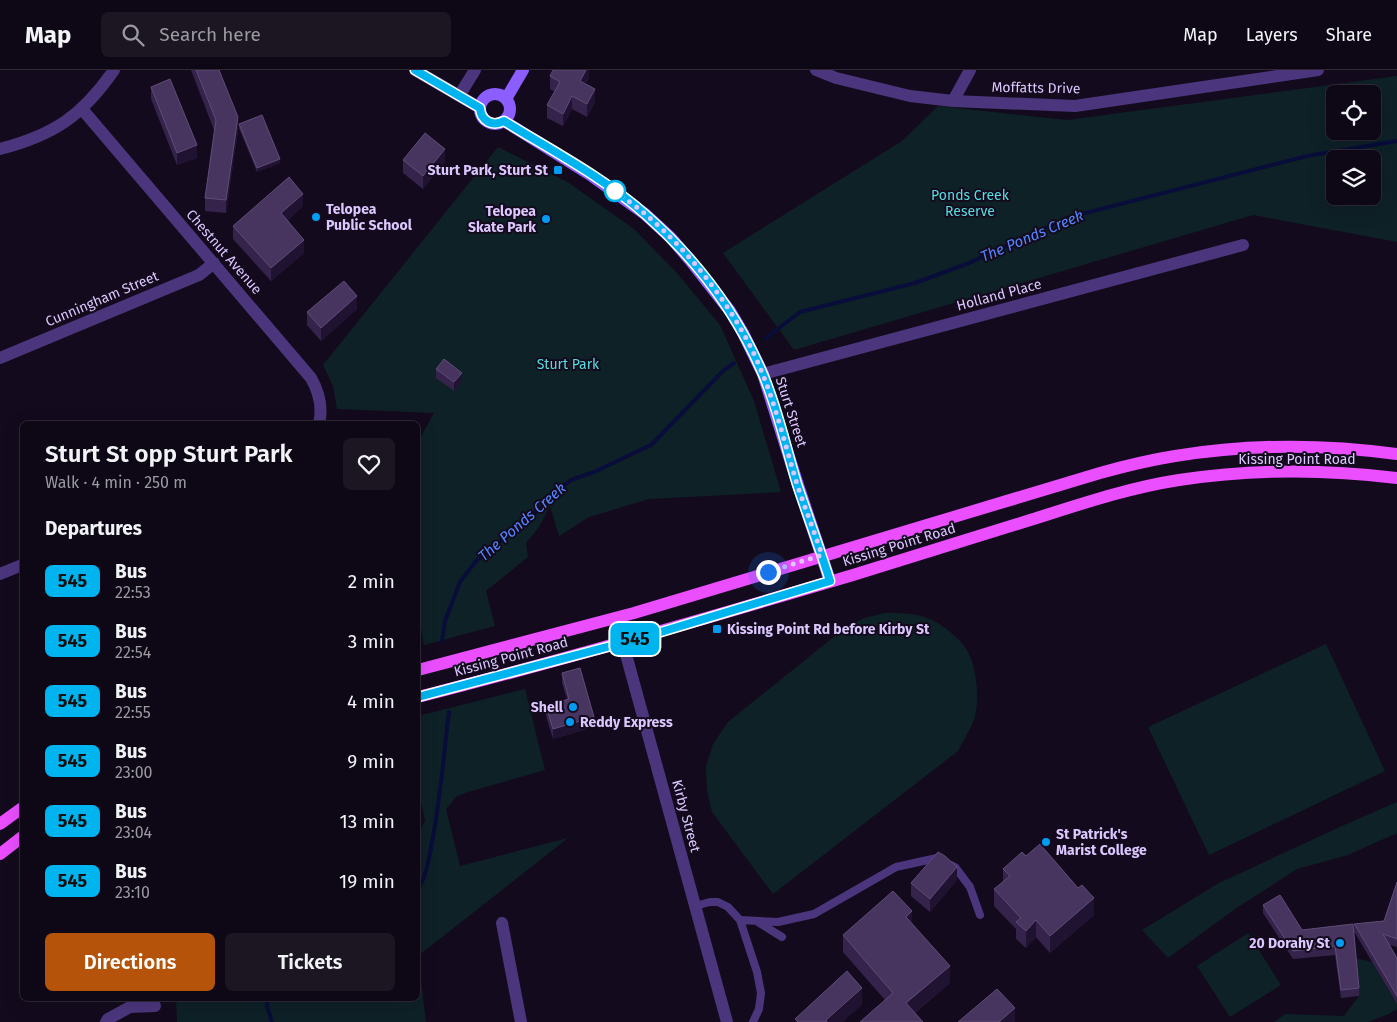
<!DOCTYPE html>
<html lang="en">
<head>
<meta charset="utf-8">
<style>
	:root { --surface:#0e0816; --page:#1c1623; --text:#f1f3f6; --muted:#9b9aa1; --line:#2e2935; --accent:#b45309 }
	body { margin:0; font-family:"Fira Sans",sans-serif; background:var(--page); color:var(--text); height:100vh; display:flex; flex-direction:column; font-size:19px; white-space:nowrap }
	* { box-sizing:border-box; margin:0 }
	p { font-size:16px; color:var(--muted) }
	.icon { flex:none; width:28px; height:28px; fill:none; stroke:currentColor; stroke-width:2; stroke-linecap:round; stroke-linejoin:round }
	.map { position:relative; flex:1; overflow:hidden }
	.details { position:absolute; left:20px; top:351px; width:400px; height:580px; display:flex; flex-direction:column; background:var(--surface); border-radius:8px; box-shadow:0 5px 20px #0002,0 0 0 1px var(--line) }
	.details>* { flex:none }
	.badge { padding:0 10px; border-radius:8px; font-size:18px; line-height:32px }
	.buttons { position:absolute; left:1326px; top:15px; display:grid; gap:10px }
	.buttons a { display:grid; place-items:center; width:55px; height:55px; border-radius:8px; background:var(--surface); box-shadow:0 5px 20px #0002,0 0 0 1px var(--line); font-size:25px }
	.you { position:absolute; width:25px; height:25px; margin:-12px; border:4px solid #fff; border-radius:50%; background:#1a73e8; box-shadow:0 0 0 8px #1a73e833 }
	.map>.badge { position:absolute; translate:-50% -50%; box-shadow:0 0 0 2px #fff }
	h2 { padding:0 25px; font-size:19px; line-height:45px }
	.round { display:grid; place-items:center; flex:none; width:52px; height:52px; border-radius:8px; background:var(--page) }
	.overview { display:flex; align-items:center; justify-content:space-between; height:85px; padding:0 25px }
	h1 { font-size:24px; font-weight:600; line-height:38px }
	.cta { display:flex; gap:10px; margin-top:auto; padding:10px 25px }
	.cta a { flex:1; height:58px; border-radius:8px; background:var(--accent); color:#fff; font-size:20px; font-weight:600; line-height:58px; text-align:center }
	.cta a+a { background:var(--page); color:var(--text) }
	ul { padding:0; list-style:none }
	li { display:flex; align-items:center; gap:15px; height:60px; padding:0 25px }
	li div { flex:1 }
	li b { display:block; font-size:19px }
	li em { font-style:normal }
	li .badge { min-width:55px; font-weight:700; text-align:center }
	header { display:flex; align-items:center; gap:30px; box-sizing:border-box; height:70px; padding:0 25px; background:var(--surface); border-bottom:1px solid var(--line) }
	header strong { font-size:24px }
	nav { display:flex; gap:28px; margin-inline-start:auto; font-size:18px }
	.search { width:350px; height:45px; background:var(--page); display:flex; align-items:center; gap:12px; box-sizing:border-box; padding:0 18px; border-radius:8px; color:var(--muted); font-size:19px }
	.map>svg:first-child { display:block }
	.green { fill:#0e2127; fill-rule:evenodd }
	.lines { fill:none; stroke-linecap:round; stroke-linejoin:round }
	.stream { stroke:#080d39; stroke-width:4 }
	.lane { stroke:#4b367d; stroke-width:8 }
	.street { stroke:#4b367d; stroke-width:12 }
	.secondary { stroke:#8c5eff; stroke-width:12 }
	.primary { stroke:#ea4eff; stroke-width:12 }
	.wall { fill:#36234c }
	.shaded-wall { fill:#201231 }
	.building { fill:#47355f; stroke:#5f4c78 }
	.line-casing { stroke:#fff; stroke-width:11 }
	.line { stroke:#00b5ef; stroke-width:8 }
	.walk { stroke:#dcc7ff; stroke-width:5; stroke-dasharray:0 9 }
	.poi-dot { fill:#009cf2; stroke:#130b1d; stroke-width:2 }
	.stop-dot { fill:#fff; stroke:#00b5ef; stroke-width:2.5 }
	.labels { text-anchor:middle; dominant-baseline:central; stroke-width:4; stroke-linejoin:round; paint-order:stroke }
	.street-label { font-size:14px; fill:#dcc7ff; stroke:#130b1d }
	.poi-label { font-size:14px; font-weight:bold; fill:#dcc7ff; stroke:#130b1d; text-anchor:end }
	.park-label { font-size:14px; fill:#54dddf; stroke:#130b1d }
	.water-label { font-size:15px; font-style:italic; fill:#5585ff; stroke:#130b1d }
</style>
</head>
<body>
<header>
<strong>Map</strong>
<div class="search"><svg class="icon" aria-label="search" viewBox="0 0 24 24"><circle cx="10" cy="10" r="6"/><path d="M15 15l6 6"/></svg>Search here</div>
<nav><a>Map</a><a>Layers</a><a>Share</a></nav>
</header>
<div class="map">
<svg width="1397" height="952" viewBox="0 0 1397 952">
	<rect width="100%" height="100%" fill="#130b1d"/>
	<!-- green -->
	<path class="green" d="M1397,6V172L1253,145L794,280L723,183L902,71L938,36L1067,50ZM1335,24H1372V61H1335ZM1335,89H1372V126H1335Z
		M498,77L569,113L634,159L677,203L720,255L754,331L781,422L649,429L589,447L559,466L550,436L539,457L526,473L528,487L486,521L495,556L424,575L418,541V372L434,343L337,339L333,316L323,295Z
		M885,543C900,543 913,543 927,548C941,553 961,569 968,582C977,599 980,632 974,650C970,660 963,671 958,681L773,824L712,742L707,720L706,697L713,674L728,652L846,557L864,548Z
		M1326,574L1385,701L1209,785L1148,657Z
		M525,619L545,700L468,722L457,726L446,739L460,796L568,768L418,886L426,952H177L176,929H418V765L425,750L418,720V646Z
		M1397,732V763L1348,785L1297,799L1235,839L1168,888L1142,860L1219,813L1342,756Z
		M1248,863L1281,915L1230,947L1197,896Z
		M1355,888L1372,892L1397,934V939L1389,944L1368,952H1274L1285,944L1344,946L1359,926Z"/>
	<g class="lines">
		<!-- stream -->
		<path class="stream" d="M766,268L800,242L915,213L969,193L1070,147L1307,86L1397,71
			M442,571L445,551L460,512L476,491L533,445L555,423L571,410L594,402L651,375L724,300L734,293
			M418,820C428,802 430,782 434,761C441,722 444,682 449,642
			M267,929V936L272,952"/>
		<!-- lane -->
		<path class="lane" d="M951,795L955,797L970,817L980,845
			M695,836L710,832H718L728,837L740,850L757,902L761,923L759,939L753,952
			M740,850L778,852L814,844L896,797L937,788L941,790
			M758,852L782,867"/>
		<!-- street -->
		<path class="street" d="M415,0L480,38
			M816,0L836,8L910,26L953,31L1075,36L1318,0
			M459,26L475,0
			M953,31L970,0
			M82,39L311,308C319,322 323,337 319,354
			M0,79C54,65 82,46 114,0
			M0,288L199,205L214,193
			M763,304L1243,175
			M0,504L22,495
			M616,548L727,952
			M502,853L521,952
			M106,952L108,949L130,937L155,936"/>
		<!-- secondary -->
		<path class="secondary" d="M480 39a15 15 0 1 1 30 0a15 15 0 1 1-30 0Z
			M506,29L523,0
			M504,51L592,106L645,144L671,168L690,190L730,241L743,263L763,304L798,415L830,511"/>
		<!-- primary -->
		<path class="primary" d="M418,600L634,543L1100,403C1125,396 1150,390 1175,386C1248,374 1324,374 1397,384
			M418,627C564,590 708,548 853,505C911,487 969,469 1027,451C1078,435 1127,418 1179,410C1251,399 1325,399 1397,408
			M0,754L22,738
			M0,784L22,767"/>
	</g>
	<!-- wall -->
	<path class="wall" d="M191,0H219L238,60L226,143L205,141V128L214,60Z
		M589,0V8L585,14L595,32L587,47L572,39L563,56L547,48V35L555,22L550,19V6Z
		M151,17L197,88L177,95L151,29Z
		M239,54L280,93L257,102L239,58Z
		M403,90L445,92L423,119L403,103Z
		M303,136L288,150L304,183L271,211L233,169V156Z
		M357,239L321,271L307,255V242Z
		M436,299L462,311L454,321L436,308Z
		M562,603L594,657L553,669L546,646V636L567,629L562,613Z
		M1026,786L1094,845L1050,883L1036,867L1026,878L1016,869V859L994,836V819L1003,812V799Z
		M957,810L930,842L911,826V813Z
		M1397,812V877L1389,875L1397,888V934L1355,863H1354V854L1384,851Z
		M1263,835L1302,860L1353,854L1359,918V926L1341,928L1335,885L1293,889L1263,843Z
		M912,853L950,913L915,943L885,930L843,882V865Z"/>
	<!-- shaded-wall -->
	<path class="shaded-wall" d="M586,0H589V8L580,24V11Z
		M595,19V32L587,47V34Z
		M572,26V39L563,56V44Z
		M238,47V60L226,143V130Z
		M197,75V88L177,95V83Z
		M445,79V92L423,119V106Z
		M280,89V93L257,102V98Z
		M303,124V136L281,156V143Z
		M304,170V183L271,211V198Z
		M357,226V239L321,271V258Z
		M462,303V311L454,321V312Z
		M418,542H419V555H418Z
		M594,647V657L553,669V659Z
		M957,797V810L930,842V829Z
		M1094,828V845L1050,883V866Z
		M912,841V858L906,847Z
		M1036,850V867L1026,878V861Z
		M950,896V913L906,950V933Z
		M862,918V935L843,952H826V950Z
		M1015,938V952H999Z"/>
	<!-- building -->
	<path class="building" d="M196,0H219L238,47L226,130L205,128L216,50Z
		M553,0H586L580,11L595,19L587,34L572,26L563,44L547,35L560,12L550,6Z
		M170,9L197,75L177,83L151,17Z
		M262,45L280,89L257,98L239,54Z
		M425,63L445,79L423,106L403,90Z
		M289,107L303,124L281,143L304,170L271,198L233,156Z
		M344,211L357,226L321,258L307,242Z
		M444,289L462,303L454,312L436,299Z
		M580,598L594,647L553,659L546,636L569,629L562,603Z
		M1040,774L1078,818L1082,815L1094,828L1050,866L1036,850L1026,861L1016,852L1021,848L994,819L1010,806L1003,799L1022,782L1026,786Z
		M938,782L945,786L957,797L930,829L911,813Z
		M1397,812V869L1383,864L1397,888V926L1355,855L1354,854L1384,851Z
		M893,821L912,841L906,847L950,896L906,933L923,952H860L893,923L843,865Z
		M1280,825L1302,860L1353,854L1359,918L1341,920L1335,876L1293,881L1263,835Z
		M847,901L862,918L826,950L827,952H798L795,949Z
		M997,919L1015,938L999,952H958Z"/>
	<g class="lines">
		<defs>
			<path id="line" d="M415,0L480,38C481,51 492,57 504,51C551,80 606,109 646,145C696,189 736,242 762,302C778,338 786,378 797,414C808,447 820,479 830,511L641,568L418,627"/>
		</defs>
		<!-- line casing -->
		<use href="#line" class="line-casing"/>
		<!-- line -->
		<use href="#line" class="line"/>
		<!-- walk -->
		<path class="walk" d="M615,121C625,129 636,136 645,144C693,184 741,247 763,305C777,340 786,378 797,414C805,438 814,461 822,485L768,502"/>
	</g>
	<!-- markers -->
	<g class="poi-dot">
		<rect x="553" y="95" width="10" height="10" rx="2.5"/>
		<circle cx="316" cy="147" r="5"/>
		<circle cx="546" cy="149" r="5"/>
		<rect x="712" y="554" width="10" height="10" rx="2.5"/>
		<circle cx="573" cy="637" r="5"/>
		<circle cx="570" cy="652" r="5"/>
		<circle cx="1046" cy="772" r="5"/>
		<circle cx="1340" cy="873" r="5"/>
	</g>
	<circle class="stop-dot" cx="615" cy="121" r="10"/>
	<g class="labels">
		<!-- street labels -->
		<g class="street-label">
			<text transform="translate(1036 18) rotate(1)">Moffatts Drive</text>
			<text transform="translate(224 182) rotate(49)">Chestnut Avenue</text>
			<text transform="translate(999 225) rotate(-15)">Holland Place</text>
			<text transform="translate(102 229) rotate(-23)">Cunningham Street</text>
			<text transform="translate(791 342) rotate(72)">Sturt Street</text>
			<text x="1297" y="389">Kissing Point Road</text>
			<text transform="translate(899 475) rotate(-17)">Kissing Point Road</text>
			<text transform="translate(511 587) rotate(-15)">Kissing Point Road</text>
			<text transform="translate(686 746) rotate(75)">Kirby Street</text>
		</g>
		<!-- poi labels -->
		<g class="poi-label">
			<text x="548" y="100">Sturt Park, Sturt St</text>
			<text x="326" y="139" text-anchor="start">Telopea<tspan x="326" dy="16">Public School</tspan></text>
			<text x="536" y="141">Telopea<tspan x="536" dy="16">Skate Park</tspan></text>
			<text x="727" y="559" text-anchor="start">Kissing Point Rd before Kirby St</text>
			<text x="563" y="637">Shell</text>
			<text x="580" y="652" text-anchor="start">Reddy Express</text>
			<text x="1056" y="764" text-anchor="start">St Patrick's<tspan x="1056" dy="16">Marist College</tspan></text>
			<text x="1330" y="873">20 Dorahy St</text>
		</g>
		<!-- park labels -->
		<g class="park-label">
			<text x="970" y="125">Ponds Creek<tspan x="970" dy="16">Reserve</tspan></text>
			<text x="568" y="294">Sturt Park</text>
		</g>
		<!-- water labels -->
		<g class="water-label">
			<text transform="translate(1032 166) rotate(-23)">The Ponds Creek</text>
			<text transform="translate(522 452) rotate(-41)">The Ponds Creek</text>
		</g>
	</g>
</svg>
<div class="buttons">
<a><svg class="icon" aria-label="locate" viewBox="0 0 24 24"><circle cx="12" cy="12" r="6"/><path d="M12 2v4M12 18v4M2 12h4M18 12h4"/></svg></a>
<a><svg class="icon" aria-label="layers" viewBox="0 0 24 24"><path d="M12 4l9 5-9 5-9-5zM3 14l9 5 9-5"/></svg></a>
</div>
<div class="you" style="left:768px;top:502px"></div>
<b class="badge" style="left:635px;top:569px;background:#00b5ef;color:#111">545</b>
<section class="details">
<div class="overview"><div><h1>Sturt St opp Sturt Park</h1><p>Walk · 4 min · 250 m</p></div><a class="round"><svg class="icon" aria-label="heart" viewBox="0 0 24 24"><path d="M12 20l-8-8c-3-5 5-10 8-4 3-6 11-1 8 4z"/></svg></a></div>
<h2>Departures</h2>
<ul>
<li><span class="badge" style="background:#00b5ef;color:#111">545</span><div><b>Bus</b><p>22:53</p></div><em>2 min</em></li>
<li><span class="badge" style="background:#00b5ef;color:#111">545</span><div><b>Bus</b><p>22:54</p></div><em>3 min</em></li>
<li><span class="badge" style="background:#00b5ef;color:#111">545</span><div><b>Bus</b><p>22:55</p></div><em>4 min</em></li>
<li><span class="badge" style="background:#00b5ef;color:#111">545</span><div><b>Bus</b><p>23:00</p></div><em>9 min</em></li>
<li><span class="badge" style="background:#00b5ef;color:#111">545</span><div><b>Bus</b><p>23:04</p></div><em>13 min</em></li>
<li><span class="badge" style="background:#00b5ef;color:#111">545</span><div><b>Bus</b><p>23:10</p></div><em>19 min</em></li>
</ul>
<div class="cta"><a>Directions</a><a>Tickets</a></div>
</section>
</div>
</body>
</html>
